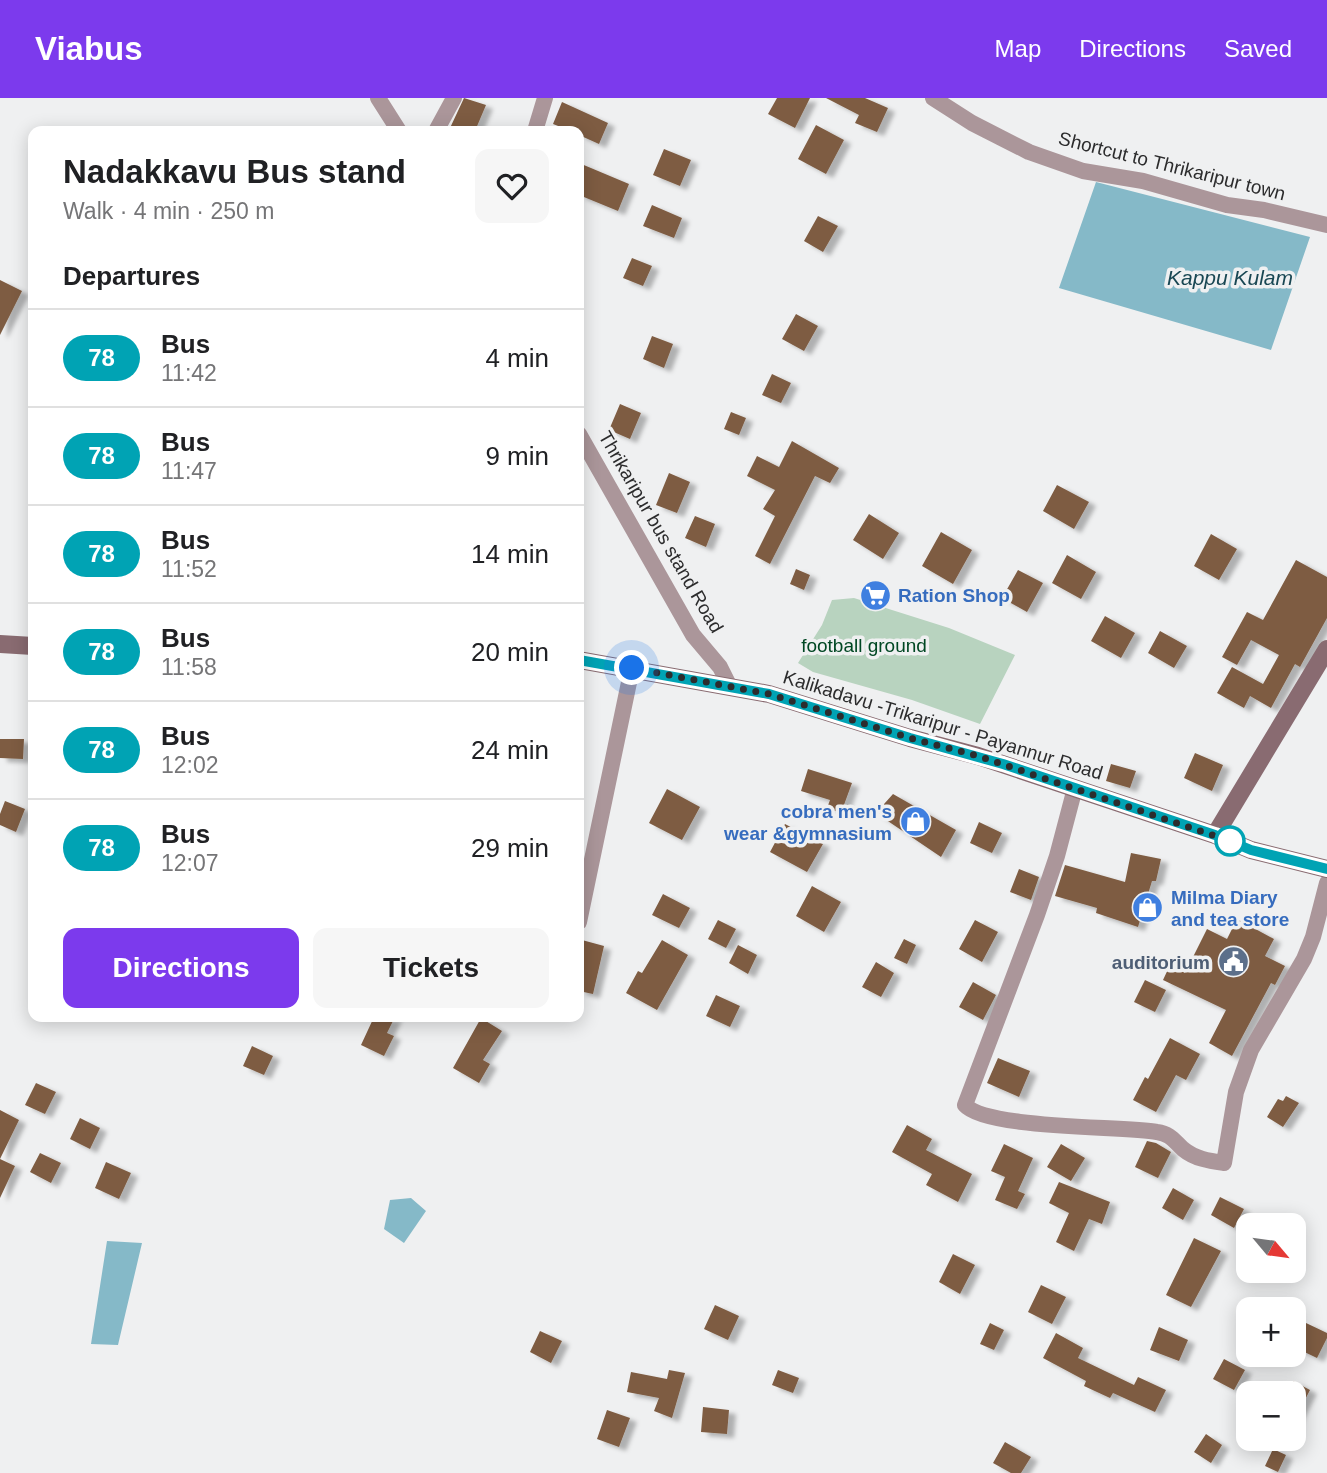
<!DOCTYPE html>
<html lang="en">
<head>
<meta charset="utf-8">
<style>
	:root { --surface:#fff; --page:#f6f6f6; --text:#202124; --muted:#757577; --line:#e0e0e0; --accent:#7c3aed }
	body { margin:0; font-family:Helvetica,sans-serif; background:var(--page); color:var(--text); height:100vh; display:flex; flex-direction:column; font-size:26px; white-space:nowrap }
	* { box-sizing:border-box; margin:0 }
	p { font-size:23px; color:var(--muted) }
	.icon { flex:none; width:38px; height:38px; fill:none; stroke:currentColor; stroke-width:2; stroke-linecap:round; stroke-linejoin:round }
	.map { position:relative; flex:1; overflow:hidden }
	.side { position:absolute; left:28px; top:28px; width:556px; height:896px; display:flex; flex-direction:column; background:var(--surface); border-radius:14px; box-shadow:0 4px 18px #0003 }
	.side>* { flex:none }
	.badge { padding:0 14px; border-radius:23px; font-size:24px; line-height:46px }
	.needle { width:46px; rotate:119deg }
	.buttons { position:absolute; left:1236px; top:1115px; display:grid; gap:14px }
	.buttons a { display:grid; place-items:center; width:70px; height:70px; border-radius:14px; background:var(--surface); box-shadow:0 4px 18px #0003; font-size:35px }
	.you { position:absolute; width:35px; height:35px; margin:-18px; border:5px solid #fff; border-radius:50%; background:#1a73e8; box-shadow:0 0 0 10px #1a73e833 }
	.map>.badge { position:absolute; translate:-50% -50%; box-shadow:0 0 0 4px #fff }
	h2 { padding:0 35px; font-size:26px; line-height:63px }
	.round { display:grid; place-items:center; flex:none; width:74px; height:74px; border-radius:14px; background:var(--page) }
	.head { display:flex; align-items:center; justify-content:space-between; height:119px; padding:0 35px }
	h1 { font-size:33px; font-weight:800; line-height:52px }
	.action { display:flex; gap:14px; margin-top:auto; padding:14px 35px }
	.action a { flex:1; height:80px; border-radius:14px; background:var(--accent); color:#fff; font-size:28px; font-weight:800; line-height:80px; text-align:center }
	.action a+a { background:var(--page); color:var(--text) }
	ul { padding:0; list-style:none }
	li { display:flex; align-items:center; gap:21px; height:98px; padding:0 35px; border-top:2px solid var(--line) }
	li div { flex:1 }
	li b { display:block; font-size:26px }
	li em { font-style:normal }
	li .badge { min-width:77px; font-weight:700; text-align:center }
	header { display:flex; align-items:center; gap:42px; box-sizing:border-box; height:98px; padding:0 35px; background:var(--accent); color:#fff }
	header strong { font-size:33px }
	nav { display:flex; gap:38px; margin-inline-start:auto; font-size:24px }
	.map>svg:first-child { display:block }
	.green { fill:#b8d3bf }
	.water { fill:#85b9c8 }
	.building { fill:#7e5c42; filter:url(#shadow) }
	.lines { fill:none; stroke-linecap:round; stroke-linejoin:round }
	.minor { stroke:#ab969a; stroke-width:16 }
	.secondary { stroke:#896b71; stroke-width:18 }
	.line-casing { stroke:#fff; stroke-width:16 }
	.line { stroke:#00a3b4; stroke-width:10 }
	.walk { stroke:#2c2c2d; stroke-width:7; stroke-dasharray:0 12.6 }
	.stop-dot { fill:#fff; stroke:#00a3b4; stroke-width:3.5 }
	.labels { text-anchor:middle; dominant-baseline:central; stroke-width:7; stroke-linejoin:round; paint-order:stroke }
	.street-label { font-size:19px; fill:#2c2c2d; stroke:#eff0f1 }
	.shop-label { font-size:19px; font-weight:bold; fill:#366cbe; stroke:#eff0f1; text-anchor:start }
	.park-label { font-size:19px; fill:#004723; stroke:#eff0f1 }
	.service-label { font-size:19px; font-weight:bold; fill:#4e5e75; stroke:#eff0f1; text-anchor:end }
	.water-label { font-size:21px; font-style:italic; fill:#194753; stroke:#eff0f1 }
</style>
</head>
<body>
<header>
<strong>Viabus</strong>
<nav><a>Map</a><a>Directions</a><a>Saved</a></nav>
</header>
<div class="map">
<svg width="1327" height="1375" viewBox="0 0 1327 1375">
	<defs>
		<filter id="shadow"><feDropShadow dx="7" dy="4" stdDeviation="2" flood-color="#0004"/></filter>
	</defs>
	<rect width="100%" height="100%" fill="#eff0f1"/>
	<!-- green -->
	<path class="green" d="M854,500L949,530L1015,557L980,626L912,602L813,574L798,565L822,527L832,502Z"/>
	<!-- water -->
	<path class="water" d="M1096,84L1310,139L1271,252L1059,190Z
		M411,1100L426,1113L404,1145L384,1131L390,1102Z
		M107,1143L142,1145L118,1247L91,1246Z"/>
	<!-- building -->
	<path class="building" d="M464,0L486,7L475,33H457L450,30Z
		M777,0H810L795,30L768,16Z
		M826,0H865L888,10L877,34L855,25L859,17Z
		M562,4L608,25L599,46L579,37V33H571L553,26Z
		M816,27L844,42L826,76L798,61Z
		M664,51L691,62L680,88L653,77Z
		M579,65L629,86L618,113L579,97Z
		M652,107L682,120L674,140L643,128Z
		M818,118L838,128L823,154L804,143Z
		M632,160L652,168L643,188L623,180Z
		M0,182L22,193L0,237Z
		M796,216L818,228L804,253L782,241Z
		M652,238L673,246L664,270L643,261Z
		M772,276L791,285L781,305L762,297Z
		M620,306L641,315L630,341L609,332Z
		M731,314L746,320L739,337L724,331Z
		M792,343L839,370L830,385L815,378L770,466L755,458L775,418L763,411L775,392L747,378L757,358L779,369Z
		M669,375L690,384L677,415L656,407Z
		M1057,387L1089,404L1074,431L1043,413Z
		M869,416L899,435L883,461L853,442Z
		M695,418L715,426L706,449L685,440Z
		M941,434L972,452L953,486L922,468Z
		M1211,436L1237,451L1219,482L1194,468Z
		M1067,457L1096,474L1081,501L1052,485Z
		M1296,462L1327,479V520L1300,569L1295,566L1271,610L1250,598L1244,610L1217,595L1232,569L1263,586L1279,557L1251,542L1237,567L1222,559L1247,514L1263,522Z
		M796,471L810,477L804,492L790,486Z
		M1018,472L1043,485L1027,514L1002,500Z
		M1105,518L1135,535L1121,560L1091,543Z
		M1160,533L1187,548L1174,570L1148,555Z
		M0,641H24L23,661L0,660Z
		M1195,655L1223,667L1212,693L1184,680Z
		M1111,666L1136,673L1130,690L1106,683Z
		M808,671L852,685L841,715L827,710L830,702L801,693Z
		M667,691L700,709L682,742L649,725Z
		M893,696L956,732L941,759L876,715Z
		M5,703L25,711L16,734L0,727V716Z
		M979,724L1002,735L992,755L970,745Z
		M785,726L823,746L807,774L770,754Z
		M1131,755L1161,761L1156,783H1152L1138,829L1096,815L1097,810L1055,798L1065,767L1125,784Z
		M1019,771L1039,779L1031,802L1010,794Z
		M812,788L841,804L824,834L796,818Z
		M663,796L690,810L679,830L652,817Z
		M1237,821L1274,841L1265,858L1285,868L1275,887L1271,885L1232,958L1209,945L1226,912L1163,882L1170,867L1185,875L1207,831L1227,841Z
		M718,822L736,831L726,850L708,841Z
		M975,822L998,834L982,864L959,851Z
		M904,841L916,847L907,866L894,860Z
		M582,842L604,848L593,896L579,893V851Z
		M662,842L688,857L657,912L626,895L638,873L642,875Z
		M738,847L757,857L748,876L729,865Z
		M876,864L894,875L881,899L862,889Z
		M1145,882L1166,892L1155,914L1134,904Z
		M973,884L996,897L983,922L959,909Z
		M716,897L740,908L730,929L706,918Z
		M374,919H395L387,935L394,938L384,958L361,947Z
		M481,920L502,933L483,962L490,966L479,985L453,970Z
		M1170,940L1200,956L1186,982L1176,977L1156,1014L1133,1002L1145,979L1148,981Z
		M252,948L273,958L264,977L243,968Z
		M998,960L1030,973L1019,999L987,985Z
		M36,985L56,994L45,1016L25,1007Z
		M1286,998L1299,1005L1283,1029L1267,1019L1278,1001L1283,1003Z
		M0,1012L19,1022L0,1061L15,1068L0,1100Z
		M80,1020L100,1030L90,1051L70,1041Z
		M907,1027L932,1041L926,1052L972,1076L958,1104L926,1087L932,1076L892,1054Z
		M1147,1043L1156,1045L1171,1054L1158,1080L1135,1069Z
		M1004,1046L1033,1060L1018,1093L1025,1096L1017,1111L995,1102L1005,1079L991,1073Z
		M1061,1046L1085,1060L1071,1083L1047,1069Z
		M40,1055L61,1065L51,1085L30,1074Z
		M106,1064L131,1075L119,1101L95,1090Z
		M1059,1084L1110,1104L1102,1126L1089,1121L1074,1153L1056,1144L1069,1115L1049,1105Z
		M1173,1090L1194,1102L1183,1122L1162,1110Z
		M1220,1099L1244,1111L1234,1130L1211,1117Z
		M1194,1140L1221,1153L1191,1209L1166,1197Z
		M953,1156L975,1167L960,1196L939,1184Z
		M1041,1187L1066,1199L1052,1226L1028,1214Z
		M715,1207L739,1218L728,1242L704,1231Z
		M990,1225L1004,1232L994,1252L980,1246Z
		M1306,1225L1327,1235V1240L1317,1260L1294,1249Z
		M1159,1229L1188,1242L1179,1263L1150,1252Z
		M540,1233L562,1243L551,1265L530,1254Z
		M1056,1235L1083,1250L1078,1260L1134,1287L1138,1279L1166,1292L1155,1314L1113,1295L1110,1300L1084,1288L1086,1283L1043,1260Z
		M1224,1261L1245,1272L1234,1292L1213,1281Z
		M669,1272L685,1275L672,1320L654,1313L659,1300L627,1294L631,1274L667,1281Z
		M778,1272L799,1280L793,1295L772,1287Z
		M1293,1283L1310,1292L1293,1325Z
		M703,1309L729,1312L727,1336L701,1334Z
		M607,1312L630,1320L619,1349L597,1341Z
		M1206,1336L1222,1347L1211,1365L1194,1354Z
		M1005,1344L1031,1359L1021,1375H1011L993,1365Z
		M1273,1351L1286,1357L1278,1374L1265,1368Z"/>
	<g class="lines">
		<!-- minor -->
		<path class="minor" d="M378,0L399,33
			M933,0L972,25L1029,54L1083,73L1143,83L1227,107L1264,112L1327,127
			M436,33L454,0
			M535,33L545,0
			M579,336L693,537L720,569L729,587
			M1075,690L1057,758L1037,817L965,1007C986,1031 1122,1028 1157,1034C1171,1036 1174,1043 1183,1051C1195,1061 1210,1063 1224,1065L1236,994L1251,952L1304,861L1313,839L1327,785
			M579,824L632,570"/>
		<!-- secondary -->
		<path class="secondary" d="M0,546L33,548
			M579,562L769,596L910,640L978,658L1215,737L1251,752L1327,771
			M1215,737L1327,551"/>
	</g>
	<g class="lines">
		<defs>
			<path id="line" d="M579,562L769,596L910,640L1003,666L1215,737L1251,752L1327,771"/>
		</defs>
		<!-- line casing -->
		<use href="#line" class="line-casing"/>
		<!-- line -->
		<use href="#line" class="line"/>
		<!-- walk -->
		<path class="walk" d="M632,570L769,596L910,640L978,658L1233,744L1230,743"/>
	</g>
	<!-- icons -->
	<defs>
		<symbol id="supermarket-disc" viewBox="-11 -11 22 22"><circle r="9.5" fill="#3f7fe0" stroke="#eff0f1"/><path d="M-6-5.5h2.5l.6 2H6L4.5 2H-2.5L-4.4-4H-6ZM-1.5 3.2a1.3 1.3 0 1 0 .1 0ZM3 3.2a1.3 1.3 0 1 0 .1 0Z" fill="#fff"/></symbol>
		<symbol id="shop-disc" viewBox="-11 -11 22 22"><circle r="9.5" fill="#3f7fe0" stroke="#eff0f1"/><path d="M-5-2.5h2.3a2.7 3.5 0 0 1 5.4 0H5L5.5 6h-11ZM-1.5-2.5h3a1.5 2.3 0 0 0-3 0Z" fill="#fff"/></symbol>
		<symbol id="civic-disc" viewBox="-11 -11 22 22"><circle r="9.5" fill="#5c6f8a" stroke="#eff0f1"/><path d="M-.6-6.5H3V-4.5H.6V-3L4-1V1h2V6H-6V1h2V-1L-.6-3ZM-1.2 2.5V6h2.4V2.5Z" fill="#fff"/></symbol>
	</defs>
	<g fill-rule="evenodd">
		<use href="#supermarket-disc" x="858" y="480" width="35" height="35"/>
		<use href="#shop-disc" x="898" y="706" width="35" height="35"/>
		<use href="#shop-disc" x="1130" y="792" width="35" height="35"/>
		<use href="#civic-disc" x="1216" y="846" width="35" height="35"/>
	</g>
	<!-- markers -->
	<circle class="stop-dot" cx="1230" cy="743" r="14"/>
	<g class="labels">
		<!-- street labels -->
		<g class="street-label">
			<text transform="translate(1172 68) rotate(14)">Shortcut to Thrikaripur town</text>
			<text transform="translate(661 434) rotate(60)">Thrikaripur bus stand Road</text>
			<text transform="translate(943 627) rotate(17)">Kalikadavu -Trikaripur - Payannur Road</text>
		</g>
		<!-- shop labels -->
		<g class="shop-label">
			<text x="898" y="497">Ration Shop</text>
			<text x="892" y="713" text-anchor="end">cobra men's<tspan x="892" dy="22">wear &amp;gymnasium</tspan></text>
			<text x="1171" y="799">Milma Diary<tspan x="1171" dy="22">and tea store</tspan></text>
		</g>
		<!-- park labels -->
		<g class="park-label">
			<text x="864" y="547">football ground</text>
		</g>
		<!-- service labels -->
		<g class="service-label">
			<text x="1210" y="864">auditorium</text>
		</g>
		<!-- water labels -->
		<g class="water-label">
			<text x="1230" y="179">Kappu Kulam</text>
		</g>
	</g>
</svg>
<div class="buttons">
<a><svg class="needle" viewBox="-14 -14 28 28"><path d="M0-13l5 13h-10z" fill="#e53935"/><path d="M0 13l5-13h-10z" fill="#757577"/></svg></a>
<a>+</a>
<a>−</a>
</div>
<div class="you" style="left:632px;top:570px"></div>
<section class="side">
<div class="head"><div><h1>Nadakkavu Bus stand</h1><p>Walk · 4 min · 250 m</p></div><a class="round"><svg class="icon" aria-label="heart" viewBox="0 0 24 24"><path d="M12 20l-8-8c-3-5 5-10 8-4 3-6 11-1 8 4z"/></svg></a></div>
<h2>Departures</h2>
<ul>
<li><span class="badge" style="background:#00a3b4;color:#fff">78</span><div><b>Bus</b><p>11:42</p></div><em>4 min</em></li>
<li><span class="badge" style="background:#00a3b4;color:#fff">78</span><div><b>Bus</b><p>11:47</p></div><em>9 min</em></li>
<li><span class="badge" style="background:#00a3b4;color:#fff">78</span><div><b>Bus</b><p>11:52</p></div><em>14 min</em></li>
<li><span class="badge" style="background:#00a3b4;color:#fff">78</span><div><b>Bus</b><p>11:58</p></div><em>20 min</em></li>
<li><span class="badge" style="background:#00a3b4;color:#fff">78</span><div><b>Bus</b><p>12:02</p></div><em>24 min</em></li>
<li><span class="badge" style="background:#00a3b4;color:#fff">78</span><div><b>Bus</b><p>12:07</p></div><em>29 min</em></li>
</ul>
<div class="action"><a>Directions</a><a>Tickets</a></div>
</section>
</div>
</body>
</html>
